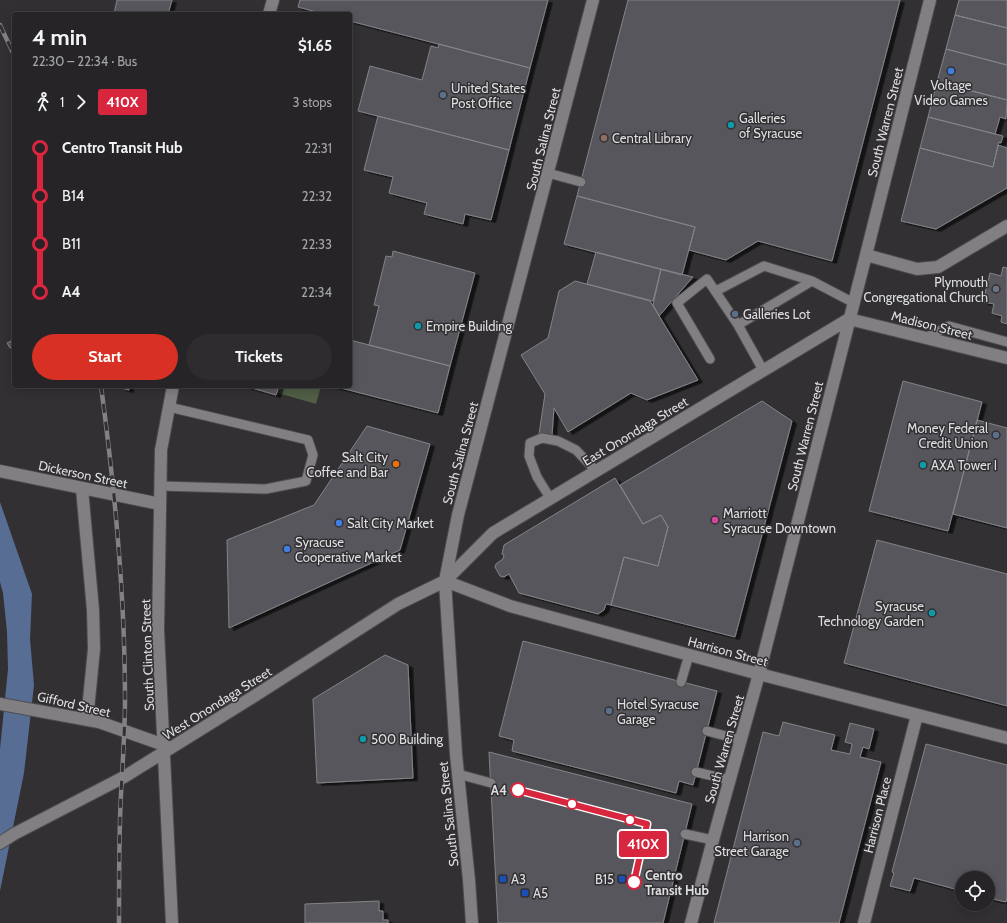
<!DOCTYPE html>
<html lang="en">
<head>
<meta charset="utf-8">
<style>
	:root { --surface:#262426; --page:#2e2c2e; --text:#f1f3f6; --muted:#a4a4a7; --line:#424143; --accent:#d93025 }
	body { margin:0; font-family:Cabin,sans-serif; background:var(--page); color:var(--text); height:100vh; display:flex; flex-direction:column; font-size:15px; white-space:nowrap }
	* { box-sizing:border-box; margin:0 }
	p { font-size:13px; color:var(--muted) }
	.icon { flex:none; width:22px; height:22px; fill:none; stroke:currentColor; stroke-width:2; stroke-linecap:round; stroke-linejoin:round }
	.map { position:relative; flex:1; overflow:hidden }
	.side { position:absolute; left:12px; top:12px; width:340px; height:376px; display:flex; flex-direction:column; background:var(--surface); border-radius:4px; box-shadow:0 2px 10px #0003,0 0 0 1px var(--line) }
	.side>* { flex:none }
	.badge { padding:0 8px; border-radius:3px; font-size:14px; line-height:26px }
	.tools { position:absolute; left:955px; top:871px; display:grid; gap:8px }
	.tools a { display:grid; place-items:center; width:40px; height:40px; border-radius:50%; background:var(--surface); box-shadow:0 2px 10px #0003,0 0 0 1px var(--line); font-size:20px }
	.map>.badge { position:absolute; translate:-50% -50%; box-shadow:0 0 0 2px #fff }
	.legs { display:flex; align-items:center; gap:6px; height:44px; padding:0 20px; font-size:13px }
	.legs p { margin-inline-start:auto }
	.overview { display:flex; align-items:center; justify-content:space-between; height:68px; padding:0 20px }
	h1 { font-size:22px; font-weight:800; line-height:30px }
	.action { display:flex; gap:8px; margin-top:auto; padding:8px 20px }
	.action a { flex:1; height:46px; border-radius:24px; background:var(--accent); color:#fff; font-size:16px; font-weight:800; line-height:46px; text-align:center }
	.action a+a { background:var(--page); color:var(--text) }
	ul { padding:0 20px; list-style:none }
	li { display:flex; align-items:center; gap:14px; height:48px; font-size:15px }
	li i { display:grid; place-items:center; width:6px; height:100%; margin:0 5px; background:currentColor }
	li i::after { content:''; width:10px; height:10px; margin:-5px; border:3px solid; border-radius:50%; background:var(--surface) }
	li p { margin-inline-start:auto }
	li:first-child i { background:linear-gradient(#0000 50%,currentColor 0) }
	li:last-child i { background:linear-gradient(currentColor 50%,#0000 0) }
	.map>svg:first-child { display:block }
	.green { fill:#505e45 }
	.water { fill:#576d94 }
	.building { fill:#57575b; stroke:#838488; filter:url(#shadow) }
	.lines { fill:none; stroke-linecap:round; stroke-linejoin:round }
	.lane-casing { stroke:#4d4b4e; stroke-width:11 }
	.street-casing { stroke:#4d4b4e; stroke-width:14 }
	.secondary-casing { stroke:#4d4b4e; stroke-width:14 }
	.lane { stroke:#817f82; stroke-width:9 }
	.street { stroke:#817f82; stroke-width:12 }
	.secondary { stroke:#817f82; stroke-width:12 }
	.rail-casing { stroke:#828183; stroke-width:4.5 }
	.rail { stroke:#323033; stroke-width:3; stroke-dasharray:9; stroke-linecap:butt }
	.line-1-casing { stroke:#fff; stroke-width:9 }
	.line-1 { stroke:#d7263d; stroke-width:6 }
	.shop-dot { fill:#3f7fe0; stroke:#323033; stroke-width:1.5 }
	.service-dot { fill:#5c6f8a; stroke:#323033; stroke-width:1.5 }
	.culture-dot { fill:#0f9aa8; stroke:#323033; stroke-width:1.5 }
	.education-dot { fill:#8d6e63; stroke:#323033; stroke-width:1.5 }
	.worship-dot { fill:#6b7280; stroke:#323033; stroke-width:1.5 }
	.food-dot { fill:#e8710a; stroke:#323033; stroke-width:1.5 }
	.hotel-dot { fill:#d1479c; stroke:#323033; stroke-width:1.5 }
	.stop-1-dot { fill:#fff; stroke:#d7263d; stroke-width:2 }
	.transit-dot { fill:#1a4fb4; stroke:#323033; stroke-width:1.5 }
	.labels { text-anchor:middle; dominant-baseline:central; stroke-width:3; stroke-linejoin:round; paint-order:stroke }
	.poi-label { font-size:13px; fill:#dedddf; stroke:#323033; text-anchor:start }
	.street-label { font-size:13px; fill:#dedddf; stroke:#323033 }
	.stop-label { font-size:13px; font-weight:bold; fill:#dedddf; stroke:#323033; text-anchor:end }
</style>
</head>
<body>
<div class="map">
<svg width="1007" height="923" viewBox="0 0 1007 923">
	<defs>
		<filter id="shadow"><feDropShadow dx="4.5" dy="2.5" stdDeviation="0" flood-color="#0009"/></filter>
	</defs>
	<rect width="100%" height="100%" fill="#323033"/>
	<!-- green -->
	<path class="green" d="M280,386H321L316,404L278,393Z"/>
	<!-- water -->
	<path class="water" d="M0,502L32,594L30,639L34,685L24,773L0,891V749L8,669L7,632L3,593L0,582Z"/>
	<!-- building -->
	<path class="building" d="M117,0H172L168,14H114Z
		M300,0H548L530,68L350,21V14H324L298,7Z
		M628,0H900L832,261L758,241L726,260L689,250L695,227L577,196Z
		M959,0H1007V28L955,15Z
		M955,15L1007,28V65L946,49Z
		M439,44L530,68L509,150L358,111L370,66L422,80L431,46L438,48Z
		M946,49L1007,65V100L937,82Z
		M937,82L1007,100L1006,119L1000,117L995,134L928,117Z
		M378,116L509,150L491,220L465,214L463,224L424,214L427,203L389,193L393,177L364,170Z
		M928,117L1003,136L1001,143L999,142L993,167L920,148Z
		M998,145L1007,148V188L936,229L901,221L920,148L993,167Z
		M577,196L695,227L682,275L564,244Z
		M393,251L475,273L450,366L369,345L379,306L374,305L386,256L392,257Z
		M596,252L661,269L653,301L587,284Z
		M1003,267L1007,268V324L1001,322L1002,316L992,313L994,304L983,302L990,273L1001,276Z
		M661,269L693,277L659,316L653,305Z
		M575,281L650,301L698,380L647,400L631,393L568,432L554,408L552,435L539,434L545,394L521,355L548,338L559,291Z
		M350,340L450,366L438,413L333,386H350Z
		M11,341L14,346L10,348L7,343Z
		M903,381L982,402L948,531L869,511Z
		M121,386H129V390L121,388Z
		M245,386H279L276,395Z
		M762,401L792,421L735,637L611,605L624,557L658,566L668,527L661,515L643,524L620,485Z
		M977,420L1007,428V528L953,514Z
		M367,426L430,444L400,550L229,628L227,540L314,505Z
		M615,478L643,524L661,515L668,527L658,566L624,557L611,605L606,604L604,610L598,614L519,593L509,574L504,577L500,576L495,567L496,564L503,559L504,555L502,554L504,545Z
		M877,540L1007,574V706L844,663Z
		M523,641L717,691L693,785L679,781L676,793L512,751L514,740L499,736Z
		M385,655L408,665L413,778L317,783L313,699Z
		M783,722L835,735L831,750L850,754L852,744L845,742L850,723L874,729L869,749L863,747L860,757L881,762L839,923H714L763,732L779,736Z
		M926,744L1007,765V897L1006,902L988,898V878H962V891L914,878L910,891L890,886L894,873L892,872Z
		M489,752L692,804L663,923H498Z
		M379,901V911H383V920H388V923H305V904Z"/>
	<g class="lines">
		<defs>
			<path id="lane" d="M548,173L581,182
				M716,291L764,266L812,281L854,303
				M738,325L812,281
				M925,338L949,326L1007,342
				M710,359L677,303L707,279L738,325L763,370
				M160,486L266,489L306,481L313,455L308,440L169,407
				M550,498L537,477L529,456L530,443L542,438L558,441L576,450L596,471
				M681,682L689,655
				M707,731L741,740
				M696,772L730,780
				M458,774L491,783
				M685,834L713,840"/>
			<path id="street" d="M866,255L917,269L938,267L1007,226
				M849,319L1007,358
				M0,471L160,504
				M82,489L93,610L94,649L87,720
				M445,581L493,533L849,319
				M0,704L99,722L164,745
				M691,923L713,840L759,674L866,255L930,0
				M864,923L917,715"/>
			<path id="secondary" d="M269,14L273,0
				M445,581L510,606L759,674L1007,738
				M0,843L14,834L124,777L256,695L398,604L445,581
				M172,923L158,630L161,450L173,386
				M472,923L469,880L456,754L445,581L458,515L593,0"/>
		</defs>
		<!-- lane casing -->
		<use href="#lane" class="lane-casing"/>
		<!-- street casing -->
		<use href="#street" class="street-casing"/>
		<!-- secondary casing -->
		<use href="#secondary" class="secondary-casing"/>
		<!-- lane -->
		<use href="#lane" class="lane"/>
		<!-- street -->
		<use href="#street" class="street"/>
		<!-- secondary -->
		<use href="#secondary" class="secondary"/>
		<defs>
			<path id="rail" d="M0,25L14,55
				M101,386C115,490 125,595 125,699C125,740 121,780 120,820C119,854 119,889 119,923"/>
		</defs>
		<!-- rail casing -->
		<use href="#rail" class="rail-casing"/>
		<!-- rail -->
		<use href="#rail" class="rail"/>
	</g>
	<g class="lines">
		<defs>
			<path id="line-1" d="M518,790L647,824L634,882"/>
		</defs>
		<!-- line-1 casing -->
		<use href="#line-1" class="line-1-casing"/>
		<!-- line-1 -->
		<use href="#line-1" class="line-1"/>
	</g>
	<!-- markers -->
	<g class="shop-dot">
		<circle cx="951" cy="71" r="4"/>
		<circle cx="339" cy="523" r="4"/>
		<circle cx="287" cy="549" r="4"/>
	</g>
	<g class="service-dot">
		<circle cx="443" cy="95" r="4"/>
		<circle cx="735" cy="314" r="4"/>
		<circle cx="996" cy="435" r="4"/>
		<circle cx="609" cy="711" r="4"/>
		<circle cx="797" cy="843" r="4"/>
	</g>
	<g class="culture-dot">
		<circle cx="731" cy="125" r="4"/>
		<circle cx="418" cy="326" r="4"/>
		<circle cx="923" cy="465" r="4"/>
		<circle cx="932" cy="613" r="4"/>
		<circle cx="363" cy="739" r="4"/>
	</g>
	<circle class="education-dot" cx="604" cy="138" r="4"/>
	<circle class="worship-dot" cx="996" cy="289" r="4"/>
	<circle class="food-dot" cx="396" cy="464" r="4"/>
	<circle class="hotel-dot" cx="715" cy="520" r="4"/>
	<g class="stop-1-dot">
		<circle cx="518" cy="790" r="7"/>
		<circle cx="572" cy="804" r="5"/>
		<circle cx="630" cy="820" r="5"/>
		<circle cx="634" cy="882" r="7"/>
	</g>
	<g class="transit-dot">
		<rect x="499" y="875" width="8" height="8" rx="2"/>
		<rect x="618" y="875" width="8" height="8" rx="2"/>
		<rect x="521" y="889" width="8" height="8" rx="2"/>
	</g>
	<g class="labels">
		<!-- poi labels -->
		<g class="poi-label">
			<text x="951" y="85" text-anchor="middle">Voltage<tspan x="951" dy="15">Video Games</tspan></text>
			<text x="451" y="88">United States<tspan x="451" dy="15">Post Office</tspan></text>
			<text x="739" y="118">Galleries<tspan x="739" dy="15">of Syracuse</tspan></text>
			<text x="612" y="138">Central Library</text>
			<text x="988" y="282" text-anchor="end">Plymouth<tspan x="988" dy="15">Congregational Church</tspan></text>
			<text x="743" y="314">Galleries Lot</text>
			<text x="426" y="326">Empire Building</text>
			<text x="988" y="428" text-anchor="end">Money Federal<tspan x="988" dy="15">Credit Union</tspan></text>
			<text x="388" y="457" text-anchor="end">Salt City<tspan x="388" dy="15">Coffee and Bar</tspan></text>
			<text x="931" y="465">AXA Tower I</text>
			<text x="723" y="513">Marriott<tspan x="723" dy="15">Syracuse Downtown</tspan></text>
			<text x="347" y="523">Salt City Market</text>
			<text x="295" y="542">Syracuse<tspan x="295" dy="15">Cooperative Market</tspan></text>
			<text x="924" y="606" text-anchor="end">Syracuse<tspan x="924" dy="15">Technology Garden</tspan></text>
			<text x="617" y="704">Hotel Syracuse<tspan x="617" dy="15">Garage</tspan></text>
			<text x="371" y="739">500 Building</text>
			<text x="789" y="836" text-anchor="end">Harrison<tspan x="789" dy="15">Street Garage</tspan></text>
			<text x="511" y="879">A3</text>
			<text x="614" y="879" text-anchor="end">B15</text>
			<text x="533" y="893">A5</text>
		</g>
		<!-- street labels -->
		<g class="street-label">
			<text transform="translate(885 122) rotate(-76)">South Warren Street</text>
			<text transform="translate(543 139) rotate(-76)">South Salina Street</text>
			<text transform="translate(932 325) rotate(14)">Madison Street</text>
			<text transform="translate(635 431) rotate(-31)">East Onondaga Street</text>
			<text transform="translate(805 436) rotate(-76)">South Warren Street</text>
			<text transform="translate(460 453) rotate(-75)">South Salina Street</text>
			<text transform="translate(83 474) rotate(12)">Dickerson Street</text>
			<text transform="translate(728 651) rotate(15)">Harrison Street</text>
			<text transform="translate(147 655) rotate(-92)">South Clinton Street</text>
			<text transform="translate(217 703) rotate(-32)">West Onondaga Street</text>
			<text transform="translate(74 704) rotate(13)">Gifford Street</text>
			<text transform="translate(724 749) rotate(-74)">South Warren Street</text>
			<text transform="translate(448 814) rotate(-96)">South Salina Street</text>
			<text transform="translate(877 815) rotate(-76)">Harrison Place</text>
		</g>
		<!-- stop labels -->
		<g class="stop-label">
			<text x="507" y="790">A4</text>
			<text x="645" y="875" text-anchor="start">Centro<tspan x="645" dy="15">Transit Hub</tspan></text>
		</g>
	</g>
</svg>
<div class="tools">
<a><svg class="icon" aria-label="locate" viewBox="0 0 24 24"><circle cx="12" cy="12" r="6"/><path d="M12 2v4M12 18v4M2 12h4M18 12h4"/></svg></a>
</div>
<b class="badge" style="left:643px;top:844px;background:#d7263d;color:#fff">410X</b>
<section class="side">
<div class="overview"><div><h1>4 min</h1><p>22:30 – 22:34 · Bus</p></div><b>$1.65</b></div>
<div class="legs"><svg class="icon" aria-label="walk" viewBox="0 0 24 24"><circle cx="13" cy="4" r="2"/><path d="M13 8l-2 6 4 7M11 14l-3 7M7 12l3-4h3l4 4"/></svg>1<svg class="icon" aria-label="forward" viewBox="0 0 24 24"><path d="M9 5l7 7-7 7"/></svg><b class="badge" style="background:#d7263d;color:#fff">410X</b><p>3 stops</p></div>
<ul>
<li><i style="color:#d7263d"></i><b>Centro Transit Hub</b><p>22:31</p></li>
<li><i style="color:#d7263d"></i><span>B14</span><p>22:32</p></li>
<li><i style="color:#d7263d"></i><span>B11</span><p>22:33</p></li>
<li><i style="color:#d7263d"></i><b>A4</b><p>22:34</p></li>
</ul>
<div class="action"><a>Start</a><a>Tickets</a></div>
</section>
</div>
</body>
</html>
